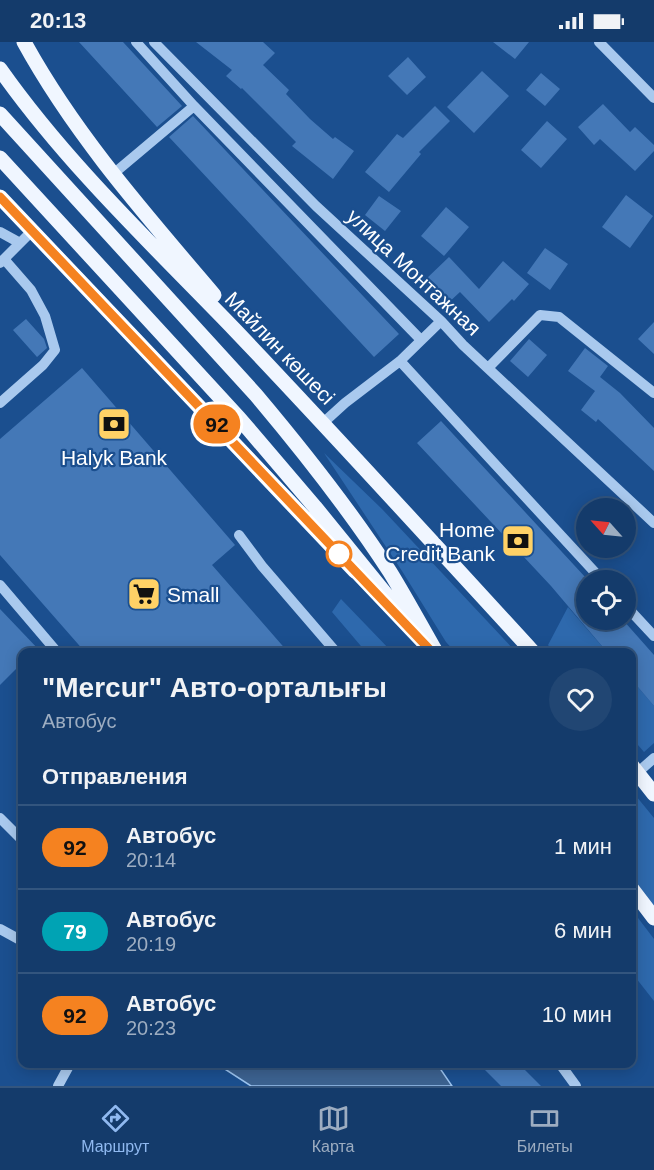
<!DOCTYPE html>
<html lang="ru">
<head>
<meta charset="utf-8">
<style>
	:root { --surface:#143b6b; --page:#214673; --text:#f1f3f6; --muted:#9dadc1; --line:#33557e; --accent:#90b9f0 }
	body { margin:0; font-family:Arial,sans-serif; background:var(--page); color:var(--text); height:100vh; display:flex; flex-direction:column; font-size:22px; white-space:nowrap }
	* { box-sizing:border-box; margin:0 }
	p { font-size:20px; color:var(--muted) }
	.icon { flex:none; width:33px; height:33px; fill:none; stroke:currentColor; stroke-width:2; stroke-linecap:round; stroke-linejoin:round }
	.map { position:relative; flex:1; overflow:hidden }
	.side { position:absolute; left:18px; top:606px; width:618px; height:420px; display:flex; flex-direction:column; background:var(--surface); border-radius:12px; box-shadow:0 3px 15px #0003,0 0 0 2px var(--line) }
	.side>* { flex:none }
	.badge { padding:0 12px; border-radius:20px; font-size:21px; line-height:39px }
	.needle { width:39px; rotate:297deg }
	.controls { position:absolute; left:576px; top:456px; display:grid; gap:12px }
	.controls a { display:grid; place-items:center; width:60px; height:60px; border-radius:50%; background:var(--surface); box-shadow:0 3px 15px #0003,0 0 0 2px var(--line); font-size:30px }
	.map>.badge { position:absolute; translate:-50% -50%; box-shadow:0 0 0 3px #fff }
	h2 { padding:0 24px; font-size:22px; line-height:54px }
	.round { display:grid; place-items:center; flex:none; width:63px; height:63px; border-radius:32px; background:var(--page) }
	.summary { display:flex; align-items:center; justify-content:space-between; height:102px; padding:0 24px }
	h1 { font-size:28px; font-weight:700; line-height:45px }
	ul { padding:0; list-style:none }
	li { display:flex; align-items:center; gap:18px; height:84px; padding:0 24px; border-top:2px solid var(--line) }
	li div { flex:1 }
	li b { display:block; font-size:22px }
	li em { font-style:normal }
	li .badge { min-width:66px; font-weight:700; text-align:center }
	.status { display:flex; justify-content:space-between; align-items:center; height:42px; padding:0 30px; background:var(--surface); direction:ltr }
	.status svg { height:16px; fill:currentColor }
	.menu { display:flex; justify-content:space-around; align-items:center; height:84px; border-top:2px solid var(--line); background:var(--surface); font-size:16px; color:var(--muted) }
	.menu a { display:grid; justify-items:center; gap:3px }
	.menu .active { color:var(--accent) }
	.map>svg:first-child { display:block }
	.green { fill:#2e69ad }
	.water { fill:#3c6290; stroke:#9cc4f0; stroke-width:1.5 }
	.building { fill:#4478b7 }
	.lines { fill:none; stroke-linecap:round; stroke-linejoin:round }
	.minor { stroke:#a9c9ee; stroke-width:10 }
	.major { stroke:#f0f6ff; stroke-width:15 }
	.line-casing { stroke:#fff; stroke-width:14 }
	.line { stroke:#f58220; stroke-width:9 }
	.stop-dot { fill:#fff; stroke:#f58220; stroke-width:3 }
	.labels { text-anchor:middle; dominant-baseline:central; stroke-width:4.5; stroke-linejoin:round; paint-order:stroke }
	.street-label { font-size:21px; fill:#fff; stroke:#1b4f8f }
	.poi-label { font-size:21px; fill:#fff; stroke:#1b4f8f }
</style>
</head>
<body>
<div class="status"><b>20:13</b><svg viewBox="0 0 49 12"><path d="M0 12V9h3v3zM5 12V6h3v6zM10 12V3h3v9zM15 12V0h3v12zM26 1h20v11H26zM47 4h2v5h-2z"/></svg></div>
<div class="map">
<svg width="654" height="1044" viewBox="0 0 654 1044">
	<rect width="100%" height="100%" fill="#1b4f8f"/>
	<!-- green -->
	<path class="green" d="M324,411L382,467L516,610H455L446,600L402,529Z
		M341,557L392,610H366L332,570Z
		M568,565L607,610H554L548,603Z
		M632,638L654,664V701L644,710L632,696Z
		M632,749L654,776V866L632,837Z
		M632,868L654,897V959L632,931Z"/>
	<!-- water -->
	<path class="water" d="M217,1022H437L452,1044H251Z"/>
	<!-- building -->
	<path class="building" d="M79,0H123L182,64L157,85Z
		M196,0H263L275,11L263,23L289,48L286,52L310,77L333,97L335,95L354,109L333,137L292,104L296,100L242,46L241,47L226,34L232,28Z
		M493,0H529L515,17Z
		M408,15L426,35L407,53L388,34Z
		M482,29L509,54L474,91L447,65Z
		M541,31L560,47L545,64L526,48Z
		M603,62L630,90L635,85L654,103V109L635,129L600,97L594,103L578,85Z
		M435,64L450,79L419,110L421,112L389,150L365,130L397,92L403,96Z
		M193,74L399,292L374,315L169,95Z
		M547,79L567,97L541,126L521,108Z
		M626,153L653,174L630,206L602,185Z
		M379,154L401,169L385,189L365,173Z
		M446,165L469,185L444,214L421,194Z
		M545,206L568,222L550,248L527,231Z
		M449,215L479,247L503,219L529,242L514,259L512,257L489,280L460,250L447,262L425,238Z
		M26,277L44,297L47,306L37,315L13,288Z
		M654,280V312L638,297Z
		M529,297L547,313L528,335L510,319Z
		M585,306L608,324L600,335L620,351L654,386V429L598,377L596,380L581,368L595,349L568,329Z
		M82,326L235,503L212,523L288,610H85L0,513V397Z
		M441,379L586,536V578H623L654,613V664L632,638V610H607L551,544L417,401Z
		M0,567L41,610H22V621L0,643Z
		M479,1022H519L541,1044H501Z"/>
	<g class="lines">
		<!-- minor -->
		<path class="minor" d="M136,0L194,64L421,298
			M154,0L316,164L441,279L463,303L654,481
			M599,0L654,56
			M112,133L194,64
			M0,190L20,201
			M0,221L32,189
			M400,319L602,538
			M489,325L540,273L559,275L654,351
			M0,361L43,323L55,308L45,274L31,248L4,217
			M323,381L345,361L400,319L441,279
			M239,493L262,524L336,610
			M0,543L57,610
			M626,564L654,594
			M637,731L654,716
			M0,776L22,798
			M0,887L22,899
			M560,1022L576,1044
			M58,1044L70,1022"/>
		<!-- major -->
		<path class="major" d="M24,0C75,93 146,173 214,253
			M0,27C67,122 153,203 234,287C335,393 434,502 533,610
			M0,72L256,353C304,410 350,468 390,530C406,556 421,584 436,610
			M0,116L239,376L315,465L414,587
			M0,155L355,529
			M632,724L654,752
			M632,847L654,876"/>
	</g>
	<g class="lines">
		<defs>
			<path id="line" d="M0,155L432,610"/>
		</defs>
		<!-- line casing -->
		<use href="#line" class="line-casing"/>
		<!-- line -->
		<use href="#line" class="line"/>
	</g>
	<!-- icons -->
	<defs>
		<symbol id="bank-square" viewBox="-11 -11 22 22"><rect x="-9" y="-9" width="18" height="18" rx="4" fill="#ffd166" stroke="#1b4f8f"/><path d="M-6-4H6V4H-6ZM0-2.3a2.3 2.3 0 1 0 0 4.6a2.3 2.3 0 1 0 0-4.6Z" fill="#111"/></symbol>
		<symbol id="supermarket-square" viewBox="-11 -11 22 22"><rect x="-9" y="-9" width="18" height="18" rx="4" fill="#ffd166" stroke="#1b4f8f"/><path d="M-6-5.5h2.5l.6 2H6L4.5 2H-2.5L-4.4-4H-6ZM-1.5 3.2a1.3 1.3 0 1 0 .1 0ZM3 3.2a1.3 1.3 0 1 0 .1 0Z" fill="#111"/></symbol>
	</defs>
	<g fill-rule="evenodd">
		<use href="#bank-square" x="95" y="363" width="38" height="38"/>
		<use href="#bank-square" x="499" y="480" width="38" height="38"/>
		<use href="#supermarket-square" x="125" y="533" width="38" height="38"/>
	</g>
	<!-- markers -->
	<circle class="stop-dot" cx="339" cy="512" r="12"/>
	<g class="labels">
		<!-- street labels -->
		<g class="street-label">
			<text transform="translate(414 230) rotate(43)">улица Монтажная</text>
			<text transform="translate(280 306) rotate(46)">Майлин көшесі</text>
		</g>
		<!-- poi labels -->
		<g class="poi-label">
			<text x="114" y="415">Halyk Bank</text>
			<text x="495" y="487" text-anchor="end">Home<tspan x="495" dy="24">Credit Bank</tspan></text>
			<text x="167" y="552" text-anchor="start">Small</text>
		</g>
	</g>
</svg>
<div class="controls">
<a><svg class="needle" viewBox="-14 -14 28 28"><path d="M0-13l5 13h-10z" fill="#e53935"/><path d="M0 13l5-13h-10z" fill="#9dadc1"/></svg></a>
<a><svg class="icon" aria-label="locate" viewBox="0 0 24 24"><circle cx="12" cy="12" r="6"/><path d="M12 2v4M12 18v4M2 12h4M18 12h4"/></svg></a>
</div>
<b class="badge" style="left:217px;top:382px;background:#f58220;color:#111">92</b>
<section class="side">
<div class="summary"><div><h1>&quot;Mercur&quot; Авто-орталығы</h1><p>Автобус</p></div><a class="round"><svg class="icon" aria-label="heart" viewBox="0 0 24 24"><path d="M12 20l-8-8c-3-5 5-10 8-4 3-6 11-1 8 4z"/></svg></a></div>
<h2>Отправления</h2>
<ul>
<li><span class="badge" style="background:#f58220;color:#111">92</span><div><b>Автобус</b><p>20:14</p></div><em>1 мин</em></li>
<li><span class="badge" style="background:#00a3b4;color:#fff">79</span><div><b>Автобус</b><p>20:19</p></div><em>6 мин</em></li>
<li><span class="badge" style="background:#f58220;color:#111">92</span><div><b>Автобус</b><p>20:23</p></div><em>10 мин</em></li>
</ul>
</section>
</div>
<nav class="menu">
<a class="active"><svg class="icon" aria-label="directions" viewBox="0 0 24 24"><path d="M12 3l9 9-9 9-9-9zM9 14v-3h6M13 9l2 2-2 2"/></svg>Маршрут</a>
<a><svg class="icon" aria-label="map" viewBox="0 0 24 24"><path d="M3 6l6-2 6 2 6-2v14l-6 2-6-2-6 2zM9 4v14M15 6v14"/></svg>Карта</a>
<a><svg class="icon" aria-label="tickets" viewBox="0 0 24 24"><path d="M3 7h18v10H3zM15 7v10"/></svg>Билеты</a>
</nav>
</body>
</html>
